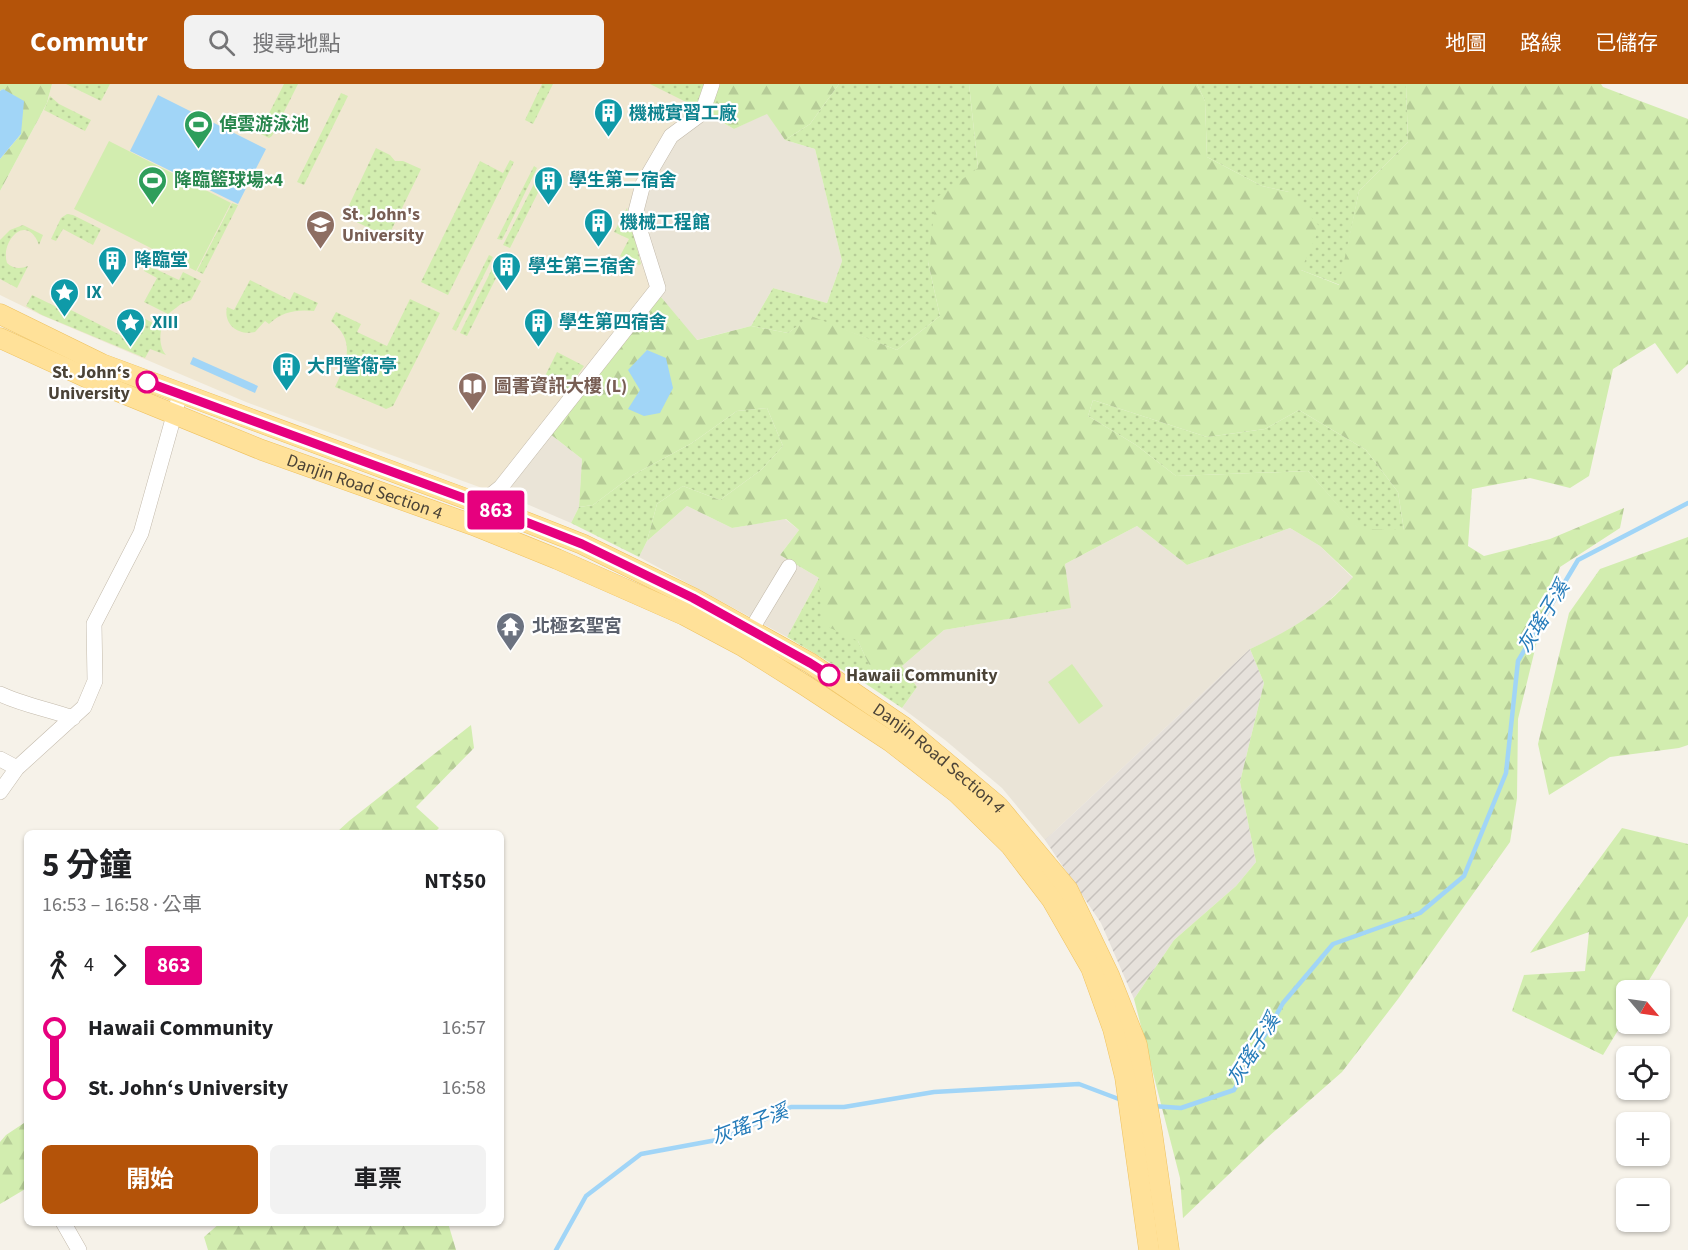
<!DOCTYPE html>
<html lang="zh-TW">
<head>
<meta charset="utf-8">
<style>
	:root { --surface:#fff; --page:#f2f2f2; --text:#202124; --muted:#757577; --accent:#b45309 }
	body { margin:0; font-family:"Source Sans 3","Noto Sans TC",sans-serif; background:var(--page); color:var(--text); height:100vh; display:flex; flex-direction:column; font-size:22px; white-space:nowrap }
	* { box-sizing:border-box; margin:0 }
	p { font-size:20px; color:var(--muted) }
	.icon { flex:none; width:33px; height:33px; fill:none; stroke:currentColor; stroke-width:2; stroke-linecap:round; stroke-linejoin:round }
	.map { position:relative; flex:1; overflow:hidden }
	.drawer { position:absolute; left:24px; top:746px; width:480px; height:396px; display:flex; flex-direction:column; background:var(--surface); border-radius:9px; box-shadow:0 2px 4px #0004 }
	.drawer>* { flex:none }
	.badge { padding:0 12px; border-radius:4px; font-size:21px; line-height:39px }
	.needle { width:39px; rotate:119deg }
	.controls { position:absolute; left:1616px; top:896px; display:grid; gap:12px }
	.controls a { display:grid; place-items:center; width:54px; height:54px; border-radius:9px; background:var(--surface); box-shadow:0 2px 4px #0004; font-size:30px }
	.map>.badge { position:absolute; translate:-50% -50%; box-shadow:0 0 0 3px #fff }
	.legs { display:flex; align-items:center; gap:9px; height:66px; padding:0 18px; font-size:20px }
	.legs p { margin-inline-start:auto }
	.headline { display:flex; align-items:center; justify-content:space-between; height:102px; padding:0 18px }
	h1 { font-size:33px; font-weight:700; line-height:45px }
	.cta { display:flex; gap:12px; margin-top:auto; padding:12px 18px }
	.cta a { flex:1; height:69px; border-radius:9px; background:var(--accent); color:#fff; font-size:24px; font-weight:700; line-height:69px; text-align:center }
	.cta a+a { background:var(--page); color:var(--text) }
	ul { padding:0 18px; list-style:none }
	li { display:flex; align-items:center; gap:21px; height:60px; font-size:22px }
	li i { display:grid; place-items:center; width:9px; height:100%; margin:0 8px; background:currentColor }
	li i::after { content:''; width:15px; height:15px; margin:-8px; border:4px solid; border-radius:50%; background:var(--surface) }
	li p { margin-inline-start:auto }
	li:first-child i { background:linear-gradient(#0000 50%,currentColor 0) }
	li:last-child i { background:linear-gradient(currentColor 50%,#0000 0) }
	header { display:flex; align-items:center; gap:36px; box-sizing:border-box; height:84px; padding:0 30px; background:var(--accent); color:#fff }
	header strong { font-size:28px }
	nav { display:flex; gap:33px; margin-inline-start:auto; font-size:21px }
	.search { width:420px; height:54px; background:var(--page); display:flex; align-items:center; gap:15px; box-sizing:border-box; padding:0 21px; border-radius:9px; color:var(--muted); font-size:22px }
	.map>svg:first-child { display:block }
	.residential { fill:#eae4d7 }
	.industrial { fill:url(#industrial-furrows) }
	.education { fill:#f0e7d2 }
	.grass { fill:url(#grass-dots) }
	.forest { fill:url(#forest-firs); fill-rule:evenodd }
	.park { fill:#d2edaf }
	.water { fill:#a1d5f7 }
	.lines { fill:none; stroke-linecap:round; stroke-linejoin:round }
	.stream { stroke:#a1d5f7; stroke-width:4.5 }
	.minor-casing { stroke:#c3baab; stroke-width:16 }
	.major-casing { stroke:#efc25f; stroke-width:21 }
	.minor { stroke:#fff; stroke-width:15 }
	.major { stroke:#ffe199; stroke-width:20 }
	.line-1-casing { stroke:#fff; stroke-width:14 }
	.line-1 { stroke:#e6007e; stroke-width:9 }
	.stop-1-dot { fill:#fff; stroke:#e6007e; stroke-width:3 }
	.labels { text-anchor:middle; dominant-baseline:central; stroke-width:4.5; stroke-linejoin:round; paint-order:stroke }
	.culture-label { font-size:18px; font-weight:bold; fill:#0d838f; stroke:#fff; text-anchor:start }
	.leisure-label { font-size:18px; font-weight:bold; fill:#27864d; stroke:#fff; text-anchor:start }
	.education-label { font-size:18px; font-weight:bold; fill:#785e54; stroke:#fff; text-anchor:start }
	.stop-label { font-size:18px; font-weight:bold; fill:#4b4337; stroke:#fff; text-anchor:end }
	.street-label { font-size:18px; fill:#4b4337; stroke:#fff }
	.worship-label { font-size:18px; font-weight:bold; fill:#5b616d; stroke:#fff; text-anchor:start }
	.water-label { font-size:20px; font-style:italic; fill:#247bb9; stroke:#fff }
</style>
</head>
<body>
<header>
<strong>Commutr</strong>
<div class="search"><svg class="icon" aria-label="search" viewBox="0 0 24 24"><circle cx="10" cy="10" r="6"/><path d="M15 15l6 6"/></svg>搜尋地點</div>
<nav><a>地圖</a><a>路線</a><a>已儲存</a></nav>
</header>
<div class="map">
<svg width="1688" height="1166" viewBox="0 0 1688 1166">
	<defs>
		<pattern id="industrial-furrows" width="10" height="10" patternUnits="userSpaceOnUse" patternTransform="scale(1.5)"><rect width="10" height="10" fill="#e6e1db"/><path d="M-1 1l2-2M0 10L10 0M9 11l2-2" fill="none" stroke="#c7c2bd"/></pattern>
		<pattern id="grass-dots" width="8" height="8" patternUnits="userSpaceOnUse" patternTransform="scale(1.5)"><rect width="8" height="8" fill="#d2edaf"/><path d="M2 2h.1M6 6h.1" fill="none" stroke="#b6cc97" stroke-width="1.8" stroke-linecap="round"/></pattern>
		<pattern id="forest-firs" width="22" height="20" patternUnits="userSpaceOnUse" patternTransform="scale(1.5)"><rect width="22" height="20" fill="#d2edaf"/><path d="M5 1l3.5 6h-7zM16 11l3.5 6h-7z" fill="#b6cc97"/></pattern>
	</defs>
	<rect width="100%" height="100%" fill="#f6f2e9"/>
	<!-- residential -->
	<path class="residential" d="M697,24L734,45L767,29L785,56L815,65L842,177L827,219L773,204L751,242L696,256L656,207L635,102L670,43Z
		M545,346L582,375L579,423L571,439L494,406Z
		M687,422L732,444L785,435L799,446L780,471L819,494L787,553L639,473L647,457Z
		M1137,442L1187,481L1290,444L1320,462L1353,494L1321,524L1283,550L1250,565L1045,756L1002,704L945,656L902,624L917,603L902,582L944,546L1070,524L1065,480Z"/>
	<!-- industrial -->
	<path class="industrial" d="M1250,565L1264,599L1240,698L1256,778L1236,802L1174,856L1134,915L1101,839L1045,756Z"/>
	<!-- education -->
	<path class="education" d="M52,0H705L697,24L670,43L635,102L656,207L494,406L482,404L246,318L41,231L0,211V107L47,19Z"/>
	<!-- grass -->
	<path class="grass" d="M66,0H110L101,17Z
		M284,0H298L272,52L269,54L259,49Z
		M542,0H553L533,40L525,36Z
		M650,0H704L696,23Z
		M839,0H969L978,84L928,178L940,232L897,266L811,233L788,249L751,242L773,204L827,219L842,177L815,65L785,56L810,40Z
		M1197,0H1406L1408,58L1359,107L1340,201L1301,186L1289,108L1262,102L1207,73L1205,17Z
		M341,9L348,12L304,101L297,98Z
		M50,12L59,20L91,36L85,47L44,26Z
		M376,64L390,71L395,77H403L421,85L388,153L344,132Z
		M510,76L514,78L448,211L421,198L480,77L503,89Z
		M534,82L537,84L502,156L497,155Z
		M541,86L548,89L510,164L503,161Z
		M232,119L238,121L203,190L197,187Z
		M627,124L641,180L639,181L620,172L629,155L614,148Z
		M67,130L73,131L101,145L93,161L63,145L56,157L51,155L61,134Z
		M23,141L43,151L39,161C27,128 0,157 7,179C13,185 21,185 28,182L17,204L0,195V156L10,146Z
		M489,171L493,173L456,247L452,245Z
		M497,175L504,178L467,252L460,249Z
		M147,181L179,196L183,188L201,197L191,216L181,220L168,230L144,218L157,194L144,187Z
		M250,196L290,216L294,208L318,219L314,227C297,225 281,228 269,240L265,237L255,248C238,252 223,240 227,223L234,226Z
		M32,211L65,227L67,224L126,254L138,231L162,244C159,251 160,265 166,271L150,265L145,274L42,231L26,222Z
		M410,215L440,229L393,322L386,325L382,323L335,303C347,278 356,257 331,237L336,228L361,240L357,248L387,262Z
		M557,268L584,282L564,310L542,298Z
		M1093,316L1207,353L1265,345L1299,326L1366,366L1398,408L1404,446H1359L1308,387L1176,392L1136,361L1088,332Z
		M767,324L783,362L761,386L720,416L683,402L657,420L647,457L639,473L571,439L579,423L593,421L633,391L692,359L737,327Z
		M819,494L858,557L874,591L902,582L917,603L902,624L866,600L787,553Z"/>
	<!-- forest -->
	<path class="forest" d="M0,0H52L47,19L0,107V75L21,50L3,5L0,7Z
		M705,0H839L810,40L785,56L767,30L734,45L697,24Z
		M969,0H1197L1205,17L1207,73L1262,102L1289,108L1320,143L1301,186L1339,201L1359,107L1408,58L1406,0H1601L1603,3L1688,35V280L1677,290L1655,259L1613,285L1589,392L1570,404L1530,394L1472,405L1468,462L1484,472L1550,455L1624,424L1620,444L1560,483L1538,553L1518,635L1517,714L1510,758L1398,915L1342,988L1267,1054L1183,1134L1180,1094L1134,915L1174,856L1236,802L1256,778L1240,698L1264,599L1250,565C1289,547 1325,526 1353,493L1320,462L1290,444L1187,481L1137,442L1065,480L1071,524L944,546L902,582L874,592L858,557L822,540L819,494L780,471L799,446L786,435L732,444L687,422L647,457L657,420L683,402L720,416L761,386L783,362L767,324L737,327L692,359L633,391L593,421L579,423L582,375L545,346L656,207L697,256L751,242L788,249L811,232L897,266L940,232L928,178L936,114L978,84ZM1093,316L1207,353L1265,345L1299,326L1366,366L1398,408L1404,446L1359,445L1308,387L1176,392L1136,361L1088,332Z
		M1688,453V661L1679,664L1610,673L1549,711L1538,660L1569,529L1600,485Z
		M471,641L474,664L416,723L439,744L435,748H337L349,737Z
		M1622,744L1688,760V832L1643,906H1626V933L1603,971L1512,927L1524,891L1585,887L1589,848L1530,869Z
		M27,1037V1104L0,1120V1058L6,1051Z
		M220,1139H448L456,1166H208L204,1153Z"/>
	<!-- park -->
	<path class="park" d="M109,57L231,119L196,187L74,125Z
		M1072,580L1103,622L1079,640L1048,598Z"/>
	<!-- water -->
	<path class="water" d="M3,5L24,17L21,50L0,75V7Z
		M158,11L266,65L238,120L130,67Z
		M647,266L666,274L673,304L660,329L644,332L628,325L640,306L628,286Z
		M193,273L258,302L255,309L190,280Z"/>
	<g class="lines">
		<!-- stream -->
		<path class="stream" d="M1153,1022L1181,1024L1234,1006L1283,919L1333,860L1420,829L1464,792L1506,689L1518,577L1578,476L1688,419
			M556,1166L586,1112L641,1070L722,1055L791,1023H844L934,1008L1079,1000L1124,1017"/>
		<defs>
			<path id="minor" d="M473,441L480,420L501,403L658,204L635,131L643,100L671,52L702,29L712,0
				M751,546L789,483
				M0,610C23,621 48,625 73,634
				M0,675L17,684
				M0,708L17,684L84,623L95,597L94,540L141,449L180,310
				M63,1138L79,1166"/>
			<g id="major">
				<path id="s1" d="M0,230L102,280L480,420L582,460L693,514L810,579L904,643L998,722L1068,806L1109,891L1137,961L1152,1048L1169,1166"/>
				<path id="s2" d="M0,254L105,302L262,366L473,441L557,475L684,531L744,563L806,602L891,658L957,709L1010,761L1052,816L1091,884L1113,945L1125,993L1149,1166"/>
			</g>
		</defs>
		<!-- minor casing -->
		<use href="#minor" class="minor-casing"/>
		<!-- major casing -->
		<use href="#major" class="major-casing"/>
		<!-- minor -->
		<use href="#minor" class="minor"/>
		<!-- major -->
		<use href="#major" class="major"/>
	</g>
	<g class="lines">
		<defs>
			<path id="line-1" d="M147,298L480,420L582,460L693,514L810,579L829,591"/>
		</defs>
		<!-- line-1 casing -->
		<use href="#line-1" class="line-1-casing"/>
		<!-- line-1 -->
		<use href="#line-1" class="line-1"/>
	</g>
	<!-- icons -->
	<defs>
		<symbol id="building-pin" viewBox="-11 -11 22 30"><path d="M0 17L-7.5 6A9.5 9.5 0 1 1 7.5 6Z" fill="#0f9aa8" stroke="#fff"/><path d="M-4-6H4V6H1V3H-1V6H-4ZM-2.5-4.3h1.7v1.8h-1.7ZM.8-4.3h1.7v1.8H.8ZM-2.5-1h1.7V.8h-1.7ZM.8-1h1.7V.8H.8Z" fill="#fff"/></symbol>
		<symbol id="stadium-pin" viewBox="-11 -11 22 30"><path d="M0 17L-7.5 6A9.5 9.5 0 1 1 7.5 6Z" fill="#2e9e5b" stroke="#fff"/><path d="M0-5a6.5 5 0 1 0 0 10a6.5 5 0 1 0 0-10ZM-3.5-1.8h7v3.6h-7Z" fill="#fff"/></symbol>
		<symbol id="university-pin" viewBox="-11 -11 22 30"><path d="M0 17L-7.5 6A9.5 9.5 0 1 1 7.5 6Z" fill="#8d6e63" stroke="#fff"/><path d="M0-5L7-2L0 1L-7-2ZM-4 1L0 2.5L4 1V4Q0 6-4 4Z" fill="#fff"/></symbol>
		<symbol id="sight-pin" viewBox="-11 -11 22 30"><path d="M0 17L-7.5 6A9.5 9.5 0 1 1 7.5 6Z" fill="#0f9aa8" stroke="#fff"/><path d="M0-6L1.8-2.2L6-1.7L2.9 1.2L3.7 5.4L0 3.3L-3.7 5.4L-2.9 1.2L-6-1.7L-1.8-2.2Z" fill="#fff"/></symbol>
		<symbol id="library-pin" viewBox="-11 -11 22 30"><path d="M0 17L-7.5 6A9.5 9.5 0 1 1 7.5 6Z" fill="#8d6e63" stroke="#fff"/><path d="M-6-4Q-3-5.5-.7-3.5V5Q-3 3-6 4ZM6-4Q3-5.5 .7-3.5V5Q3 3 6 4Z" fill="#fff"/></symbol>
		<symbol id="temple-pin" viewBox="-11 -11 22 30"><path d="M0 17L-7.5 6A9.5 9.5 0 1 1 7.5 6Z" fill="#6b7280" stroke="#fff"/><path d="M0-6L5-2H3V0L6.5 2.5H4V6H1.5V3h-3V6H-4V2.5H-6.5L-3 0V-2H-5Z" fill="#fff"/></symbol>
	</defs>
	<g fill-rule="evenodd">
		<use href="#building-pin" x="592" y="12" width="33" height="45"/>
		<use href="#stadium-pin" x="182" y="24" width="33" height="45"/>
		<use href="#stadium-pin" x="136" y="80" width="33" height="45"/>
		<use href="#building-pin" x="532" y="80" width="33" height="45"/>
		<use href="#building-pin" x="582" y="122" width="33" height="45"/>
		<use href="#university-pin" x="304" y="124" width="33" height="45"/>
		<use href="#building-pin" x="96" y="160" width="33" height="45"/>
		<use href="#building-pin" x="490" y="166" width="33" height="45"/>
		<use href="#sight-pin" x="48" y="192" width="33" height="45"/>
		<use href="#sight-pin" x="114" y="222" width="33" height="45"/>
		<use href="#building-pin" x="522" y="222" width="33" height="45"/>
		<use href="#building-pin" x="270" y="266" width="33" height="45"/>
		<use href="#library-pin" x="456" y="286" width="33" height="45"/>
		<use href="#temple-pin" x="494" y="526" width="33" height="45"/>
	</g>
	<!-- markers -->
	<g class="stop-1-dot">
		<circle cx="147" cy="298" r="10"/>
		<circle cx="829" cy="591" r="10"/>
	</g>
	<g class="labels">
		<!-- culture labels -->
		<g class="culture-label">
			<text x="629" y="29">機械實習工廠</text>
			<text x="569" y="96">學生第二宿舍</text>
			<text x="620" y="138">機械工程館</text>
			<text x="134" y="176">降臨堂</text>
			<text x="528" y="182">學生第三宿舍</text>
			<text x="86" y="208">IX</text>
			<text x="152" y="238">XIII</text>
			<text x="559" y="238">學生第四宿舍</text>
			<text x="307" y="282">大門警衛亭</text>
		</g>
		<!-- leisure labels -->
		<g class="leisure-label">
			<text x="219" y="40">倬雲游泳池</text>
			<text x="174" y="96">降臨籃球場×4</text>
		</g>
		<!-- education labels -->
		<g class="education-label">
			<text x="342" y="130">St. John's<tspan x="342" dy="21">University</tspan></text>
			<text x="494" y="302">圖書資訊大樓 (L)</text>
		</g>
		<!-- stop labels -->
		<g class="stop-label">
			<text x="130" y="288">St. John‘s<tspan x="130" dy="21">University</tspan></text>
			<text x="846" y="591" text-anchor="start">Hawaii Community</text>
		</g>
		<!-- street labels -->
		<g class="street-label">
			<text stroke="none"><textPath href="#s2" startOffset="394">Danjin Road Section 4</textPath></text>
			<text stroke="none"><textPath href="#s1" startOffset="1044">Danjin Road Section 4</textPath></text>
		</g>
		<!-- worship labels -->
		<g class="worship-label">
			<text x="532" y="542">北極玄聖宮</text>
		</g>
		<!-- water labels -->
		<g class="water-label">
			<text transform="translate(1544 533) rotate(-59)">灰瑤子溪</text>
			<text transform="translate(1254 966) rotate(-58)">灰瑤子溪</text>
			<text transform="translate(750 1041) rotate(-21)">灰瑤子溪</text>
		</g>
	</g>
</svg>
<div class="controls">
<a><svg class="needle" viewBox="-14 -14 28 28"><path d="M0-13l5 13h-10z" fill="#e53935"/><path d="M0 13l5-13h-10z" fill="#757577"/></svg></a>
<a><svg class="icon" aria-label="locate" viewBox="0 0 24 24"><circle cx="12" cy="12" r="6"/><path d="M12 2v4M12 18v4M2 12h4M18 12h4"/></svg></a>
<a>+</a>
<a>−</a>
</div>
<b class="badge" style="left:496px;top:426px;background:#e6007e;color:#fff">863</b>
<section class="drawer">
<div class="headline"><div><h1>5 分鐘</h1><p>16:53 – 16:58 · 公車</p></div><b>NT$50</b></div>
<div class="legs"><svg class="icon" aria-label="walk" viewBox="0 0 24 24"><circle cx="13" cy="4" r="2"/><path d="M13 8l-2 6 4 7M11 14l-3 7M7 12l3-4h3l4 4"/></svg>4<svg class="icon" aria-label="forward" viewBox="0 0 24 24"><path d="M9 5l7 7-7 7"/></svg><b class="badge" style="background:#e6007e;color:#fff">863</b></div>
<ul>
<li><i style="color:#e6007e"></i><b>Hawaii Community</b><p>16:57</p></li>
<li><i style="color:#e6007e"></i><b>St. John‘s University</b><p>16:58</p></li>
</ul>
<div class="cta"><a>開始</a><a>車票</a></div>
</section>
</div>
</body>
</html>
